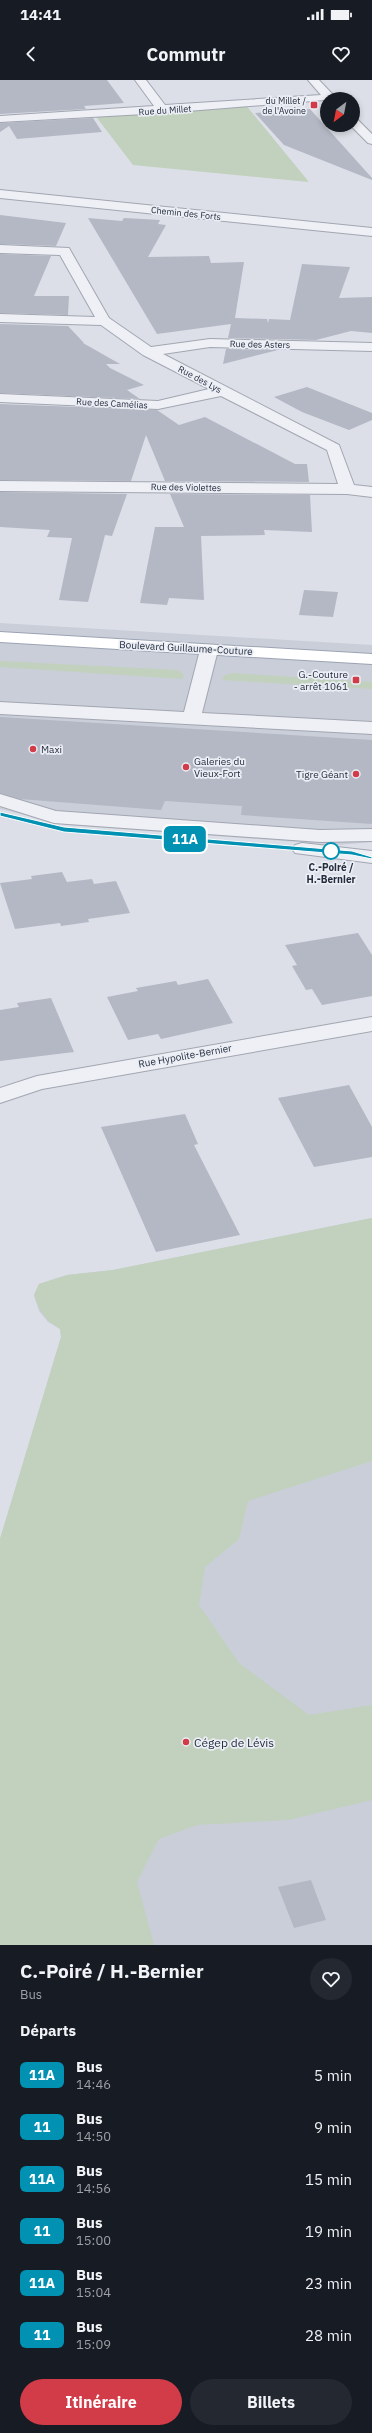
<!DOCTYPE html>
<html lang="fr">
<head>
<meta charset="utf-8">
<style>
	:root { --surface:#171b24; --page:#242831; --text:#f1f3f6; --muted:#9ea1a6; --accent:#d23b48 }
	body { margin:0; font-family:"IBM Plex Sans",sans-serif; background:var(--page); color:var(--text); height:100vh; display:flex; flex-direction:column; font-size:15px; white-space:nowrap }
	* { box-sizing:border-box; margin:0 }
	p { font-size:13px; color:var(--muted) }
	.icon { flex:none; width:22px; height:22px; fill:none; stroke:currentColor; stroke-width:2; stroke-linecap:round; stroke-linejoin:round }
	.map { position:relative; height:1865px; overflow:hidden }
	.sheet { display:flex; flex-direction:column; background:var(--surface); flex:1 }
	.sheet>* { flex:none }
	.badge { padding:0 8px; border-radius:6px; font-size:14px; line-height:26px }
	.needle { width:26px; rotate:212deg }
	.fabs { position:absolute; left:320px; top:12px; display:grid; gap:8px }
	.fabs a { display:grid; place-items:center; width:40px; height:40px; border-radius:50%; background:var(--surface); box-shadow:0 2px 6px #0003; font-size:20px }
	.map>.badge { position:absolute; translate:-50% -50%; box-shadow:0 0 0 2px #fff }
	h2 { padding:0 20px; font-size:15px; line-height:36px }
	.round { display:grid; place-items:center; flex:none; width:42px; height:42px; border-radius:21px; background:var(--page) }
	.overview { display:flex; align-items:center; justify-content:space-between; height:68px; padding:0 20px }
	h1 { font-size:19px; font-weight:700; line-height:30px }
	.cta { display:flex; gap:8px; margin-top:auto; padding:8px 20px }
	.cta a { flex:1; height:46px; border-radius:24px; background:var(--accent); color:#fff; font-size:16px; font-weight:700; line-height:46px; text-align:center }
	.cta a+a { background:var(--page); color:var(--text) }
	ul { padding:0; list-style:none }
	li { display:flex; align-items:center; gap:12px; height:52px; padding:0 20px }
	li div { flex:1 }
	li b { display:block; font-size:15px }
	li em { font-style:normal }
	li .badge { min-width:44px; font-weight:700; text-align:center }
	.status { display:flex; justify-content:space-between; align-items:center; height:28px; padding:0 20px; background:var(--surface); direction:ltr }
	.status svg { height:11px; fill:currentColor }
	header { display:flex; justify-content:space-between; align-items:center; height:52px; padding:0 20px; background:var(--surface); font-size:18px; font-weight:700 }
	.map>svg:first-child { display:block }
	.built { fill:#caced9 }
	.green { fill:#c1d1bd }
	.building { fill:#b3b8c4 }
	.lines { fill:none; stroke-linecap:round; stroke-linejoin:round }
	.minor-casing { stroke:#a1a6b1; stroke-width:2 }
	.major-casing { stroke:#9ba3b3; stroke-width:2 }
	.minor { fill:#eff0f5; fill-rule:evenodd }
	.major { fill:#fff; fill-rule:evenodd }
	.line { fill:#0091b3; stroke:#fff }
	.poi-dot { fill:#d23b48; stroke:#ebeef5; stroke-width:1.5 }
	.stop-dot { fill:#fff; stroke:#0091b3; stroke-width:2 }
	.labels { text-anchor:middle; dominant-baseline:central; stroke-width:3.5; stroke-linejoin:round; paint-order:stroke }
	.far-poi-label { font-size:9px; fill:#252d3d; stroke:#ebeef5; text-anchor:end }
	.far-street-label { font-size:9px; fill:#252d3d; stroke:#ebeef5 }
	.street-label { font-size:10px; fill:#252d3d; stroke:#ebeef5 }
	.poi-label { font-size:10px; fill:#252d3d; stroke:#ebeef5; text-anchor:end }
	.stop-label { font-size:10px; font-weight:bold; fill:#252d3d; stroke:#ebeef5 }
	.near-poi-label { font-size:12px; fill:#252d3d; stroke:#ebeef5; text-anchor:start }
</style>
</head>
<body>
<div class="status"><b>14:41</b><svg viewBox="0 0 49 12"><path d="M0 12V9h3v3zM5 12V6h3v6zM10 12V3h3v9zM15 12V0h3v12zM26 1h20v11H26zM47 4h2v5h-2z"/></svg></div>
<header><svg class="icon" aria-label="back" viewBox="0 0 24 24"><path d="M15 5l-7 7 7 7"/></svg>Commutr<svg class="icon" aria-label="heart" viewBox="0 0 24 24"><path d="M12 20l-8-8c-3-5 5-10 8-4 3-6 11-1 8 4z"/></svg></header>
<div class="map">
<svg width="372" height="1865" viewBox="0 0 372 1865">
	<rect width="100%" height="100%" fill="#dcdfe7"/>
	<!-- built -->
	<path class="built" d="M0,543L372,565V762L338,765L67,745L0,729Z
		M372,1138V1865H0V1459L61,1257L60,1249L48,1242L39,1231L34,1215L39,1204L67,1195L113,1190Z"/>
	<!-- green -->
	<path class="green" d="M245,24L309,102L133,85L94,34Z
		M0,581L178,590L184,595L182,599L0,587Z
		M232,593L372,602V609L222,600L224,596Z
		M372,1138V1381L248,1421L239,1459L205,1487L199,1525L239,1583L309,1635L372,1625V1720L288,1740L197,1745L159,1759L137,1802L154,1865H0V1459L61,1257L60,1249C45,1240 39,1231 34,1215L39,1204L67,1195L113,1190Z"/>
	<!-- building -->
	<path class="building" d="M0,0H107L124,23L84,26L86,29L0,34Z
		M310,29L372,98V100L284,65L255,33Z
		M93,38L102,52L17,59L9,46L0,52V43Z
		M0,135L66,143L56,166L0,164Z
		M88,138L122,141L124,138L160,140L158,144L166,145L148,177L209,176L211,183L244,182L235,238L267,239L268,243L269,239L290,240L302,184L350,187L339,218L372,217V253L351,251L316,260L228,258L231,244L157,254Z
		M0,174L51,176L34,216H69L68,235L0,233Z
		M0,244L68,246L84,263H83L120,284H106L110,288L144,305L127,310L140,319L0,313Z
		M226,269L278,270L223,284Z
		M307,307L372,333V340L349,350L302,332L274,317Z
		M0,324L157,330L179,345L205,337L295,384H307L309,402L165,401L146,355L131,401L0,400Z
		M0,412L127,414L112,456L105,455L88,522L59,520L72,458L47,457L50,450L0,447Z
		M170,414L310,415L312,452L264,450L265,455L201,456L204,520L169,518L167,525L140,523L155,447H184Z
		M304,510L338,512L333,537L299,535Z
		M0,637L372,660V744L241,735L242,726L165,721L161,730L20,719L0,713Z
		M62,792L67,802L92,799L94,804L116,801L130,833L88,839L89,842L61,846L60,843L15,849L0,803L32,799L31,796Z
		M358,853L372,875V916L322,925L312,909L306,910L292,886L297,885L285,865Z
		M208,899L233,943L161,959L158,954L128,960L107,917L138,911L136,908L176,901L178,905Z
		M51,918L74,972L0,981V930L19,927L17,923Z
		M349,1005L372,1047V1077L314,1087L278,1018Z
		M185,1034L198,1064L194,1065L240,1155L156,1172L101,1047Z
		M311,1800L326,1840L294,1848L278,1807Z"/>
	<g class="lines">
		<defs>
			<path id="minor" d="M135,0H146L165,25L321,15L308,0H319L337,19L163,33L0,42V36L154,26Z
				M353,38L357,39L372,54V64L368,63L350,45H353Z
				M0,110L372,148V156L0,118Z
				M0,165L69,168L109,238L151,267L210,259L372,263V271L210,267L163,274L339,365L354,405L372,407V417L347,414L0,411V401L338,404L327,370L221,316L158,329L0,322V314L158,321L209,309L143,275L101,245L0,242V234L95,237L60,175L0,173Z
				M209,565L215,566L218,570L202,633L372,642V654L0,634V622L184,632L200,570L203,566Z
				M0,714L56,731L320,750L372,749V761L320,762L54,743L0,726Z
				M302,763L372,771V783L295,773L292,769L295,765Z
				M372,937V951L42,1009L0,1023V1008L37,996Z"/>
			<path id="major" d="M0,552L372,574V584L0,562Z"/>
		</defs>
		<!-- minor casing -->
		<use href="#minor" class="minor-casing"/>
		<!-- major casing -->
		<use href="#major" class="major-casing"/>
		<!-- minor -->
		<use href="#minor" class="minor"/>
		<!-- major -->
		<use href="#major" class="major"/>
	</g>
	<!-- line -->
	<path class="line" d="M0,732L64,747L352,771L372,777V779L352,775L64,752L0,736Z"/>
	<!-- markers -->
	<g class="poi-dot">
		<rect x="310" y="21" width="8" height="8" rx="2"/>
		<rect x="352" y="596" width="8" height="8" rx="2"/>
		<circle cx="33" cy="669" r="4"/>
		<circle cx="186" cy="687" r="4"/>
		<circle cx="356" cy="694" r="4"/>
		<circle cx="186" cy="1662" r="4"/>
	</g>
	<circle class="stop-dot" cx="331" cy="771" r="8"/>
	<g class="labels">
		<!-- far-poi labels -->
		<g class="far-poi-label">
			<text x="306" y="20">du Millet /<tspan x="306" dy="10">de l'Avoine</tspan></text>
		</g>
		<!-- far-street labels -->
		<g class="far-street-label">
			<text transform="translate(165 30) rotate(-4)">Rue du Millet</text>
			<text transform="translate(186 133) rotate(6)">Chemin des Forts</text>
			<text transform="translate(260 264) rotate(1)">Rue des Asters</text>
			<text transform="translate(200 299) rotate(28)">Rue des Lys</text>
			<text transform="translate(112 323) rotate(3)">Rue des Camélias</text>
			<text transform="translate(186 407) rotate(1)">Rue des Violettes</text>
		</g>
		<!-- street labels -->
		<g class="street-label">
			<text transform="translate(186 568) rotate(3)">Boulevard Guillaume-Couture</text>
			<text transform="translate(185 976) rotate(-10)">Rue Hypolite-Bernier</text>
		</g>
		<!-- poi labels -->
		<g class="poi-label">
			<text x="348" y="594">G.-Couture<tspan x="348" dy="12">- arrêt 1061</tspan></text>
			<text x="41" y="669" text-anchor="start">Maxi</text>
			<text x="194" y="681" text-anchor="start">Galeries du<tspan x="194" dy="12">Vieux-Fort</tspan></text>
			<text x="348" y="694">Tigre Géant</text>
		</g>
		<!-- stop labels -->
		<g class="stop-label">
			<text x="331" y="787">C.-Poiré /<tspan x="331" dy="12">H.-Bernier</tspan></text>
		</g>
		<!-- near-poi labels -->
		<g class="near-poi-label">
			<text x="194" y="1662">Cégep de Lévis</text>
		</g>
	</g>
</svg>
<div class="fabs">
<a><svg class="needle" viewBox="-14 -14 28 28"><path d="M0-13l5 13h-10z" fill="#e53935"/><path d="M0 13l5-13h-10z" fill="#9ea1a6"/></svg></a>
</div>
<b class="badge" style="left:185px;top:759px;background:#0091b3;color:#fff">11A</b>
</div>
<section class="sheet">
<div class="overview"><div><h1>C.-Poiré / H.-Bernier</h1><p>Bus</p></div><a class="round"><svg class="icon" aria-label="heart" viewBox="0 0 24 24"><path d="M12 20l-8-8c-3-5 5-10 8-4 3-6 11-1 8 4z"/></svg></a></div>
<h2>Départs</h2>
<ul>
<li><span class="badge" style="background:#0091b3;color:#fff">11A</span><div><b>Bus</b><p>14:46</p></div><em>5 min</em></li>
<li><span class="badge" style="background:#0091b3;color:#fff">11</span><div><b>Bus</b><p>14:50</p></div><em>9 min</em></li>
<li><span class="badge" style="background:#0091b3;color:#fff">11A</span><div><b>Bus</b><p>14:56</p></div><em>15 min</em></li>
<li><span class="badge" style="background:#0091b3;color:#fff">11</span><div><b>Bus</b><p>15:00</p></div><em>19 min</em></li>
<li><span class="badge" style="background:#0091b3;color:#fff">11A</span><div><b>Bus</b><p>15:04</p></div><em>23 min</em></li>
<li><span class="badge" style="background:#0091b3;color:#fff">11</span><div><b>Bus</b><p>15:09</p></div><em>28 min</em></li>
</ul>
<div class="cta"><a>Itinéraire</a><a>Billets</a></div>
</section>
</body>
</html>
